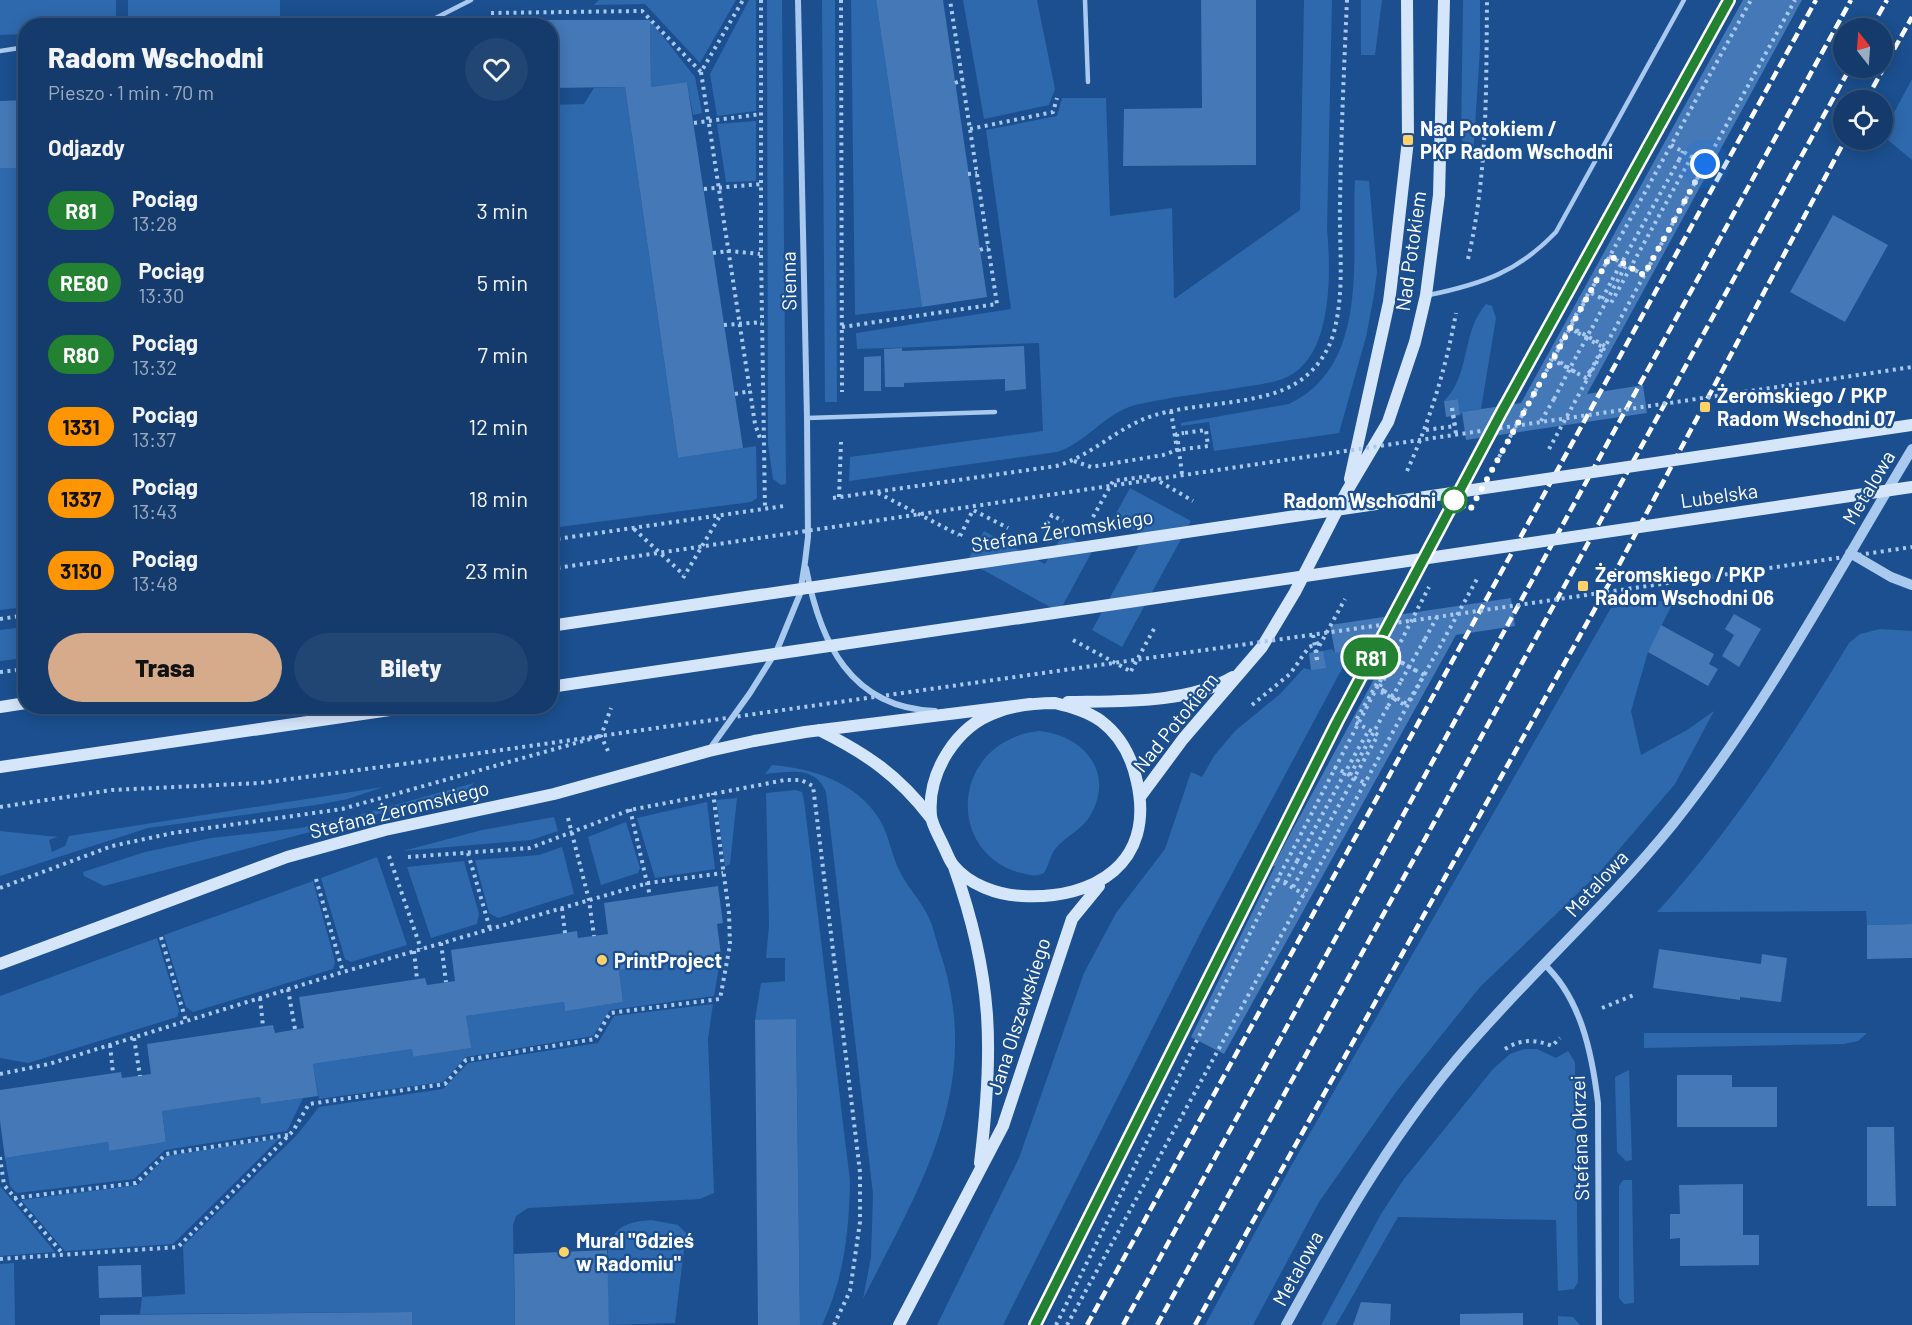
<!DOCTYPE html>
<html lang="pl">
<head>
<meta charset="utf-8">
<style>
	:root { --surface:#143b6b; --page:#214673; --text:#f1f3f6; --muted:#9dadc1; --line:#33557e; --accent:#d6ab8b }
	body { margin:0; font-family:Barlow,sans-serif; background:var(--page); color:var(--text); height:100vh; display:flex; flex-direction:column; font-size:22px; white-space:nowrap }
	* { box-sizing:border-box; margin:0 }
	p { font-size:20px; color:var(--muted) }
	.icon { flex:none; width:33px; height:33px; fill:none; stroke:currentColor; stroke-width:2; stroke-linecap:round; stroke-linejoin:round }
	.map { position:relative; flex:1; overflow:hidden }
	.side { position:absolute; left:18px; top:18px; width:540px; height:696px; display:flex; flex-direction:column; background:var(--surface); border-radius:24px; box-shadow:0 3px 15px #0003,0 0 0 2px var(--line) }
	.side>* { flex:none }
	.badge { padding:0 12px; border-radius:20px; font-size:21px; line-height:39px }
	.needle { width:39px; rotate:343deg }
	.controls { position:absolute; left:1833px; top:18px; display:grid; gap:12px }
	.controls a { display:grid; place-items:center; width:60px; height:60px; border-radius:50%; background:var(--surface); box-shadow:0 3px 15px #0003,0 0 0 2px var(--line); font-size:30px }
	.you { position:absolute; width:30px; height:30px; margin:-15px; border:4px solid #fff; border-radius:50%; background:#1a73e8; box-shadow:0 0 0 9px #1a73e833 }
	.map>.badge { position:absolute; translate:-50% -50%; box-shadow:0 0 0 3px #fff }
	h2 { padding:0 30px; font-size:22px; line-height:54px }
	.round { display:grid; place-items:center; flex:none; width:63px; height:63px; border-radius:32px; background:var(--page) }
	.summary { display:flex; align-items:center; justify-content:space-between; height:102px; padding:0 30px }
	h1 { font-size:28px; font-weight:800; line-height:45px }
	.cta { display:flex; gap:12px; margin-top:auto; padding:12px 30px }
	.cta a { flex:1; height:69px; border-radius:36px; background:var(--accent); color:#111; font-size:24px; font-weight:800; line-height:69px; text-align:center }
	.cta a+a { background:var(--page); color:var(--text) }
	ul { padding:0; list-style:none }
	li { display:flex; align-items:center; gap:18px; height:72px; padding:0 30px }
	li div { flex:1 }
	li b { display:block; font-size:22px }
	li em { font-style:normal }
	li .badge { min-width:66px; font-weight:700; text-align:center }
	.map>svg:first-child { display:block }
	.green { fill:#2e69ad }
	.building { fill:#4478b7 }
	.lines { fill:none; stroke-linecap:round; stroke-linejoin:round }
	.path { stroke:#a9c9ee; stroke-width:4; stroke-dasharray:3 4.5; stroke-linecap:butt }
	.service { stroke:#a9c9ee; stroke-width:4.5 }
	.minor { stroke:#a9c9ee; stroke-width:6 }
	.tertiary { stroke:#a9c9ee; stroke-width:10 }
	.secondary { stroke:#d6e6fa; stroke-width:12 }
	.rail { stroke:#fff; stroke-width:4.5; stroke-dasharray:10 4.5; stroke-linecap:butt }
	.path-bridge { stroke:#a9c9ee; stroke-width:4; stroke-dasharray:3 4.5; stroke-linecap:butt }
	.secondary-bridge { stroke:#d6e6fa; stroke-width:12 }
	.line-casing { stroke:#fff; stroke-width:14 }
	.line { stroke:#238132; stroke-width:9 }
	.walk { stroke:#fff; stroke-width:6; stroke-dasharray:0 10.8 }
	.poi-dot { fill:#ffd166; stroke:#1b4f8f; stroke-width:2 }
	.stop-dot { fill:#fff; stroke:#238132; stroke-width:3 }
	.labels { text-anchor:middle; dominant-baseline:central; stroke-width:4.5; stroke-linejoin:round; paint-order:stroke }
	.poi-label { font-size:20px; font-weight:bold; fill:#fff; stroke:#1b4f8f; text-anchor:start }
	.street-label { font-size:20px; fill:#fff; stroke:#1b4f8f }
	.stop-label { font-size:20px; font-weight:bold; fill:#fff; stroke:#1b4f8f; text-anchor:end }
</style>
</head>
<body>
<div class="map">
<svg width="1912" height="1325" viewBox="0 0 1912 1325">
	<rect width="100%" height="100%" fill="#1b4f8f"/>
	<!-- green -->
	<path class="green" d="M0,0H116V25L26,26L25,34L0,35Z
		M128,0H280V18H128Z
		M599,0H736L700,63L645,4L594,5Z
		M749,0H756V111L717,116L710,74Z
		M767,0H782L786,484L781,485L773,479L768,444Z
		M822,0H835L837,402H825Z
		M851,0H876L922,307L855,315Z
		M963,0H1037L1055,89L1049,105L984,119Z
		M1304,0H1332L1327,230C1331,272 1333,356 1287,377C1274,383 1257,385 1243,387C1207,393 1170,397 1135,405C1105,413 1086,443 1057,452L849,481L850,457L1043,431L1039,343L857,349L856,333L1011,309L986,130L1057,116L1062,98H1106L1110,216L1172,208L1174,299L1300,210Z
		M1361,0H1382L1375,55H1361Z
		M1463,0H1480V49L1473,158L1461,138Z
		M650,20L695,77L702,113L693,115L687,82L651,87Z
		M1912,79V160L1882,135Z
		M625,87L678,458L756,446L757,498L751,502L551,528L550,105L584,104L594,88Z
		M756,121V181L726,182L717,124Z
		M0,168H26L25,607L0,610Z
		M1355,180L1369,181L1377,272L1374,295L1366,337L1339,433L1214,451L1209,422L1181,426V423L1289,404C1371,365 1351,255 1355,180Z
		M1486,304L1492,306L1496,318L1481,409L1463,412L1460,415L1458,399L1444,401C1471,375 1461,332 1486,304Z
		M1130,488L1191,521L1122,647L1092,630L1144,536L1113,519Z
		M984,531L1045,564L1063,534L1093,550L1059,612L967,561Z
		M1675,599L1648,652L1631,711L1641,755L1687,730L1714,711L1675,784L1598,874L1480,987L1396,1092L1319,1202L1253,1325H1205L1290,1168L1611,608Z
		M25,627V658L0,661V630Z
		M1880,629L1912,631V924L1867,925L1866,911L1657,912C1732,830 1791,738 1849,643L1860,634Z
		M1332,649L1335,653L1352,650L1203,928L1003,1325H937L1019,1158L1084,973L1116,913L1165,849L1191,772L1202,777L1214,756L1235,731L1280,694L1304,668L1311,670L1323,651Z
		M1039,731C1083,735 1116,772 1090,816C1082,830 1067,835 1056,848C1050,855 1049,865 1044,873C1035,878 1026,874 1017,872C943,848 954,740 1039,731Z
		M772,765C812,768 855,782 878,817C888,832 891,852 898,868C906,886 921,900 929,918C934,928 936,941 940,952C985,1085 921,1184 863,1299L871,1257L873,1194L826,792C815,765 789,772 765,774Z
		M474,783L460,796L390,811L104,886L84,876L83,872L145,852L211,838L300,828L348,818Z
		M383,787L348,799L316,805L148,828L0,876V831L58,837L49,840L52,852L65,846L69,836Z
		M796,790L802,792L804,800L850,1181C849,1233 844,1278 822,1325H800L796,1020H755L761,983L785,981V958H766L769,925L766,793Z
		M737,798L730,864L725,867L716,800Z
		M707,802L715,869L655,878L637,818Z
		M554,817L558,831L531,840L403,851L482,830Z
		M626,822L640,868L638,873L601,885L588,837Z
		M562,847L574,894L498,918L489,913L475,860L539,855Z
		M377,857L407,945L351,962L345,959L321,878Z
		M464,861L479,914L477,924L431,938L407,867Z
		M313,881L335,962L333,969L193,1012L186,1007L164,935Z
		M157,938L179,1011L177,1017L28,1063L0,1058V996Z
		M721,955L714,996L610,1010L593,1036L466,1057L443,1082L319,1099L313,1064L412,1049L413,1057L470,1048L466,1016L564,1002L565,1010L623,1002L619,970Z
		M713,1004L708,1039L714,1193L700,1199L528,1208L516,1216L513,1225L515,1325H412L411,1312L140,1314L142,1297L185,1294L183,1246L297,1135L319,1107L443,1089L468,1063L598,1043L614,1016Z
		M1644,1033H1867L1858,1041L1844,1044L1644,1048Z
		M1524,1049H1537L1556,1058L1568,1051L1575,1062L1578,1282L1574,1289L1558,1291L1556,1220L1398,1217L1336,1325H1321L1381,1214L1404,1179L1493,1069L1510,1054Z
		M1629,1070L1632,1160L1626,1161L1617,1152L1615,1077Z
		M260,1097L261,1104L303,1098L287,1131L165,1150L134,1179L17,1193L10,1186L5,1158L108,1142L109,1151L166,1142L162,1111Z
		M280,1138L173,1244L65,1251L21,1200L138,1185L167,1156Z
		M1623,1180H1632L1634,1303L1624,1304L1619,1298V1186Z
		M0,1183V1186L55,1252L0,1256Z
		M651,1220L678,1225L686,1233L675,1323L609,1325C609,1302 600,1248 616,1232C624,1223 639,1221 651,1220Z
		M14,1263L15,1325H0V1264Z
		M1558,1316L1573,1317L1580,1325H1558Z"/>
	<!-- building -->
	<path class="building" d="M876,0H943L987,297L922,307Z
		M1201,0H1256V165L1123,166L1124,109L1202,108Z
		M1743,0H1802L1587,394L1643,385L1647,413L1466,440L1462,412L1521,403Z
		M488,20H650L651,87L687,82L743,448L678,458L625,87L550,88V26H488Z
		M26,100V168H0V101Z
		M1833,215L1888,245L1845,322L1790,292Z
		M1024,346L1026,389L1005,391V379L904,383V387H885L884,349L902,348V351Z
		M881,356V391H864V357Z
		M1458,399L1460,415L1446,417L1444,401Z
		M1511,598L1515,626L1456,635L1224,1054L1191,1037L1275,866H1273L1393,644L1335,653L1330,625Z
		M1734,614L1761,629L1739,667L1722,656L1734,635L1725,629Z
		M1661,625L1714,654L1709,664L1718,669L1708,686L1648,652Z
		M1323,651L1326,668L1311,670L1309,653Z
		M718,886L723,923L717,924L721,955L619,970L623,1002L565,1011L564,1002L466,1016L471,1048L413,1057L412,1049L313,1064L318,1096L261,1104L260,1097L162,1111L166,1142L109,1151L108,1142L5,1158L0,1121V1090L121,1072L122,1078L151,1074L147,1044L273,1025L275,1033L304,1028L299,997L425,978L427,985L455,981L451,950L577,931L578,938L608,934L604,903Z
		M1912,924V958L1867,959V925Z
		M1659,949L1761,964L1762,954L1787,958L1781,1002L1740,997V1000L1653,988Z
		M796,1019L800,1325H758L755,1020Z
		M1677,1075H1732V1087H1777V1127H1677Z
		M1867,1127H1894L1896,1206H1867Z
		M1743,1184V1235H1759V1265L1680,1266V1238L1670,1239V1214H1680L1679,1185Z
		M607,1250L609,1325H515L514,1254Z
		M141,1265L142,1297L99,1298L98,1266Z
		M1361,1302L1391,1304L1390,1325H1353Z
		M412,1312V1325H100V1315Z
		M1523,1313V1325H1460V1314Z"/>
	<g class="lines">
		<!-- path -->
		<path class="path" d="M761,0V254L765,509
			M841,0L842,392
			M491,13L642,11L701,72L743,0
			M701,72L755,424L761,441
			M955,83L963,80
			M694,123L761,114
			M970,129L1053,112L1057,98
			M1671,145L1705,164
			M1679,160L1683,151
			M1687,165L1692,156
			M968,174L977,173
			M704,189L761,184
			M980,250L988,247
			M713,253L729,251L760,254
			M1609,256L1644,275
			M1468,259C1488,173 1486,87 1487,0
			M1602,299L1612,280
			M724,325L762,322
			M842,327L997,304L950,0
			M1592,328L1626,265
			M1569,330L1570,328L1578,333
			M1576,330L1605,346
			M1578,353L1588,336
			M1554,358L1578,374
			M735,394L750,391
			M1171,411L1177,450L1208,446L1206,430L1184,433
			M1541,421L1554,399
			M1426,430L1455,426L1452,408
			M1549,449L1795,0
			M1499,457L1751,0
			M1074,461L1091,467L1163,455L1177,450
			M1407,471C1430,420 1446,368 1456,313
			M878,493L959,535
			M839,497L841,442
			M833,498L1056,466C1092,456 1116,428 1152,416C1194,402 1262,406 1298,382C1316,370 1328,353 1334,332C1345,289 1339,248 1340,205C1341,137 1344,68 1347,0
			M1093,517L1113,481L1150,476L1193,501
			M1047,524L1052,515L1063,521
			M634,529L684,575
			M960,536L973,510L1008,528
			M550,540L784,506
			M683,578L720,516
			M0,619L26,615
			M1425,639L1437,617
			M1073,640L1130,671
			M1317,660L1316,652L1345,599
			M1131,671L1155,627
			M0,672L26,669
			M1384,691L1379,688L1395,659L1418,672
			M1381,692L1407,706
			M1392,698L1401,681
			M1252,705L1290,674L1309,647L1321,642
			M1358,749L1369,730
			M608,751L601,736L611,708
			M1334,767L1365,783
			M1350,775L1388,706
			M0,807L112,790L260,783L396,765
			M630,809L650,896
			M568,818L589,900L594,936
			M468,853L490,929
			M389,856L421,949
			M408,857L530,848L630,810L785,780H801L813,786L860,1172V1222L850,1291L834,1325
			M316,879L343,972
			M1277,879L1304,894
			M1285,883L1297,861
			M1293,887L1305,866
			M0,888L112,846L173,833L342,809L601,736
			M562,908L565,933
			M161,937L186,1021
			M441,943L446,982
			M414,951L417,979
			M288,989L295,1029
			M260,998L263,1026
			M1602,1008L1634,995
			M134,1038L140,1076
			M110,1045L113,1073
			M1505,1049C1521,1039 1535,1039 1552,1046L1560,1038
			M0,1074L49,1064L343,972L648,883L723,873
			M0,1157L4,1185L63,1254
			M14,1198L136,1183L166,1154L288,1135
			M0,1259L178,1247L293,1131L309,1104L445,1084L466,1060L595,1039L610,1013L720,999L730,945L729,913L713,793
			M1056,1325L1259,915L1429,587
			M1067,1325L1477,579"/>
		<!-- service -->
		<path class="service" d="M1085,0L1088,82
			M420,26L471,0
			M0,51L26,47
			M1429,295C1482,284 1518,272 1556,232L1684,0
			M807,418L995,412"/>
		<!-- minor -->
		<path class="minor" d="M806,568C820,642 850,708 935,711
			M709,750L750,693L777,650L800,594L805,562L808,537L807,418L798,0
			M1543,963C1581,998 1592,1053 1598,1103L1599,1325"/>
		<!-- tertiary -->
		<path class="tertiary" d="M1850,553L1891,577L1912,585
			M1286,1325C1338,1230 1386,1144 1456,1060C1525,978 1605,908 1673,824C1765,709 1836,575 1912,449"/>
		<!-- secondary -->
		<path class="secondary" d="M1350,479L1389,302L1396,246L1408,140L1407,0
			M1068,702C1119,701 1188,704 1233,677
			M1055,703C1071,707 1087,711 1101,721C1121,736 1132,758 1137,782C1155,863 1095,900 1022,896C998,895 969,885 953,865C949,860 946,851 943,845C939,836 932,825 931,816C927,773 956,726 997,712C1016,705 1035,703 1055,703Z
			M0,707L26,703
			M819,730C867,754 898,775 931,818
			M0,767L417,706
			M1140,797L1183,739L1262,647L1295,592L1347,491L1388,422L1415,342L1426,295L1439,195L1444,0
			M954,867C993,977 994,1049 980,1163
			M0,964L287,857L385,830L554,794L709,751L754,741L805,732L1030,704
			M899,1325L1003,1126L1072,919L1099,886"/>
		<!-- rail -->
		<path class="rail" d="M1871,28L1887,0
			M1866,100L1912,17
			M1035,1325C1131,1135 1222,942 1320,753C1452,500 1591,250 1729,0
			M1087,1325L1816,0
			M1123,1325L1851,0
			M1157,1325L1850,68
			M1195,1325L1611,580L1845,140"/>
		<!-- path-bridge -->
		<path class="path-bridge" d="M1612,280L1679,160
			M1578,333L1588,338
			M1590,371L1586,378L1551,359L1589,292L1611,303L1687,165
			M1590,372L1603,347L1586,338L1592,328
			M1554,399L1578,353
			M1452,408L1456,434
			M1182,474L1177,434L1184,433
			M550,569L1912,367
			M1313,635L1317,660
			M1401,681L1425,639
			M1388,706L1394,697
			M396,765L1437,617L1912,547
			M1297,861L1358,749
			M1305,866L1378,735L1355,722L1392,657L1424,675L1407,704L1384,691"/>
		<!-- secondary-bridge -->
		<path class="secondary-bridge" d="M550,626L1912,425
			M550,687L1912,487"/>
	</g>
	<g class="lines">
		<defs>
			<path id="line" d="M1035,1325L1337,722L1501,413L1729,0"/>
		</defs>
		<!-- line casing -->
		<use href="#line" class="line-casing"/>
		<!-- line -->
		<use href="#line" class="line"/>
		<!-- walk -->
		<path class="walk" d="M1454,500L1470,510L1610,256L1644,275L1705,164"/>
	</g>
	<!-- markers -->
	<g class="poi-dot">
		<rect x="1402" y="134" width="12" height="12" rx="3"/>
		<rect x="1699" y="401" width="12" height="12" rx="3"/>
		<rect x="1577" y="580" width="12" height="12" rx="3"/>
		<circle cx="602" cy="960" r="6"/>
		<circle cx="564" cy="1252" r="6"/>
	</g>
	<circle class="stop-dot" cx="1454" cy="500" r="12"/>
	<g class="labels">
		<!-- poi labels -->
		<g class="poi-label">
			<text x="1420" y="128">Nad Potokiem /<tspan x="1420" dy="23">PKP Radom Wschodni</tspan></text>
			<text x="1717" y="395">Żeromskiego / PKP<tspan x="1717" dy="23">Radom Wschodni 07</tspan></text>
			<text x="1595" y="574">Żeromskiego / PKP<tspan x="1595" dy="23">Radom Wschodni 06</tspan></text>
			<text x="614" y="960">PrintProject</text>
			<text x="576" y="1240">Mural "Gdzieś<tspan x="576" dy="23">w Radomiu"</tspan></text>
		</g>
		<!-- street labels -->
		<g class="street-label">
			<text transform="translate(1410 251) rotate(-82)">Nad Potokiem</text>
			<text transform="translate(788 281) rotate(-91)">Sienna</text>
			<text transform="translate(1868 487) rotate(-59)">Metalowa</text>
			<text transform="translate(1719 495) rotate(-8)">Lubelska</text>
			<text transform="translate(1062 530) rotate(-9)">Stefana Żeromskiego</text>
			<text transform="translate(1175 722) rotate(-51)">Nad Potokiem</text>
			<text transform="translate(399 809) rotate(-14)">Stefana Żeromskiego</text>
			<text transform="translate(1596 883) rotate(-47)">Metalowa</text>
			<text transform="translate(1018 1016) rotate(-72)">Jana Olszewskiego</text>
			<text transform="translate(1579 1138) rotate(-92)">Stefana Okrzei</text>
			<text transform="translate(1297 1268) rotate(-61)">Metalowa</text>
		</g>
		<!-- stop labels -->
		<g class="stop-label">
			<text x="1436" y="500">Radom Wschodni</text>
		</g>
	</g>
</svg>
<div class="controls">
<a><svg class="needle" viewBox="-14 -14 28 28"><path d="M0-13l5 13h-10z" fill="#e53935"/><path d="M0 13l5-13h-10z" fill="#9dadc1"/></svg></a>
<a><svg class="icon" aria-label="locate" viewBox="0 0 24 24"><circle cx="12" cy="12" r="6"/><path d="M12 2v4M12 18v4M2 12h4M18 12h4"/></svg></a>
</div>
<div class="you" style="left:1705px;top:164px"></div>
<b class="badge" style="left:1371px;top:657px;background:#238132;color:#fff">R81</b>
<section class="side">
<div class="summary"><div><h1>Radom Wschodni</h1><p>Pieszo · 1 min · 70 m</p></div><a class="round"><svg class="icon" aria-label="heart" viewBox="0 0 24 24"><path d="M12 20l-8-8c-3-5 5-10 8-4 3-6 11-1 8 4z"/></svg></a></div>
<h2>Odjazdy</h2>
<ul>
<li><span class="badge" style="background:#238132;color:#fff">R81</span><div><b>Pociąg</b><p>13:28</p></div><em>3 min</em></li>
<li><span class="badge" style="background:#238132;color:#fff">RE80</span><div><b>Pociąg</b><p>13:30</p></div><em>5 min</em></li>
<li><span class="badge" style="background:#238132;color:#fff">R80</span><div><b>Pociąg</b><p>13:32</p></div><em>7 min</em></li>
<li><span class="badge" style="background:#ff9500;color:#111">1331</span><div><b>Pociąg</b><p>13:37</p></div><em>12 min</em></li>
<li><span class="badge" style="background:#ff9500;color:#111">1337</span><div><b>Pociąg</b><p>13:43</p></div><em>18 min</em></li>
<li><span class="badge" style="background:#ff9500;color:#111">3130</span><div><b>Pociąg</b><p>13:48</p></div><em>23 min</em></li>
</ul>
<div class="cta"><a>Trasa</a><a>Bilety</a></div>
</section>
</div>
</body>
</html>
